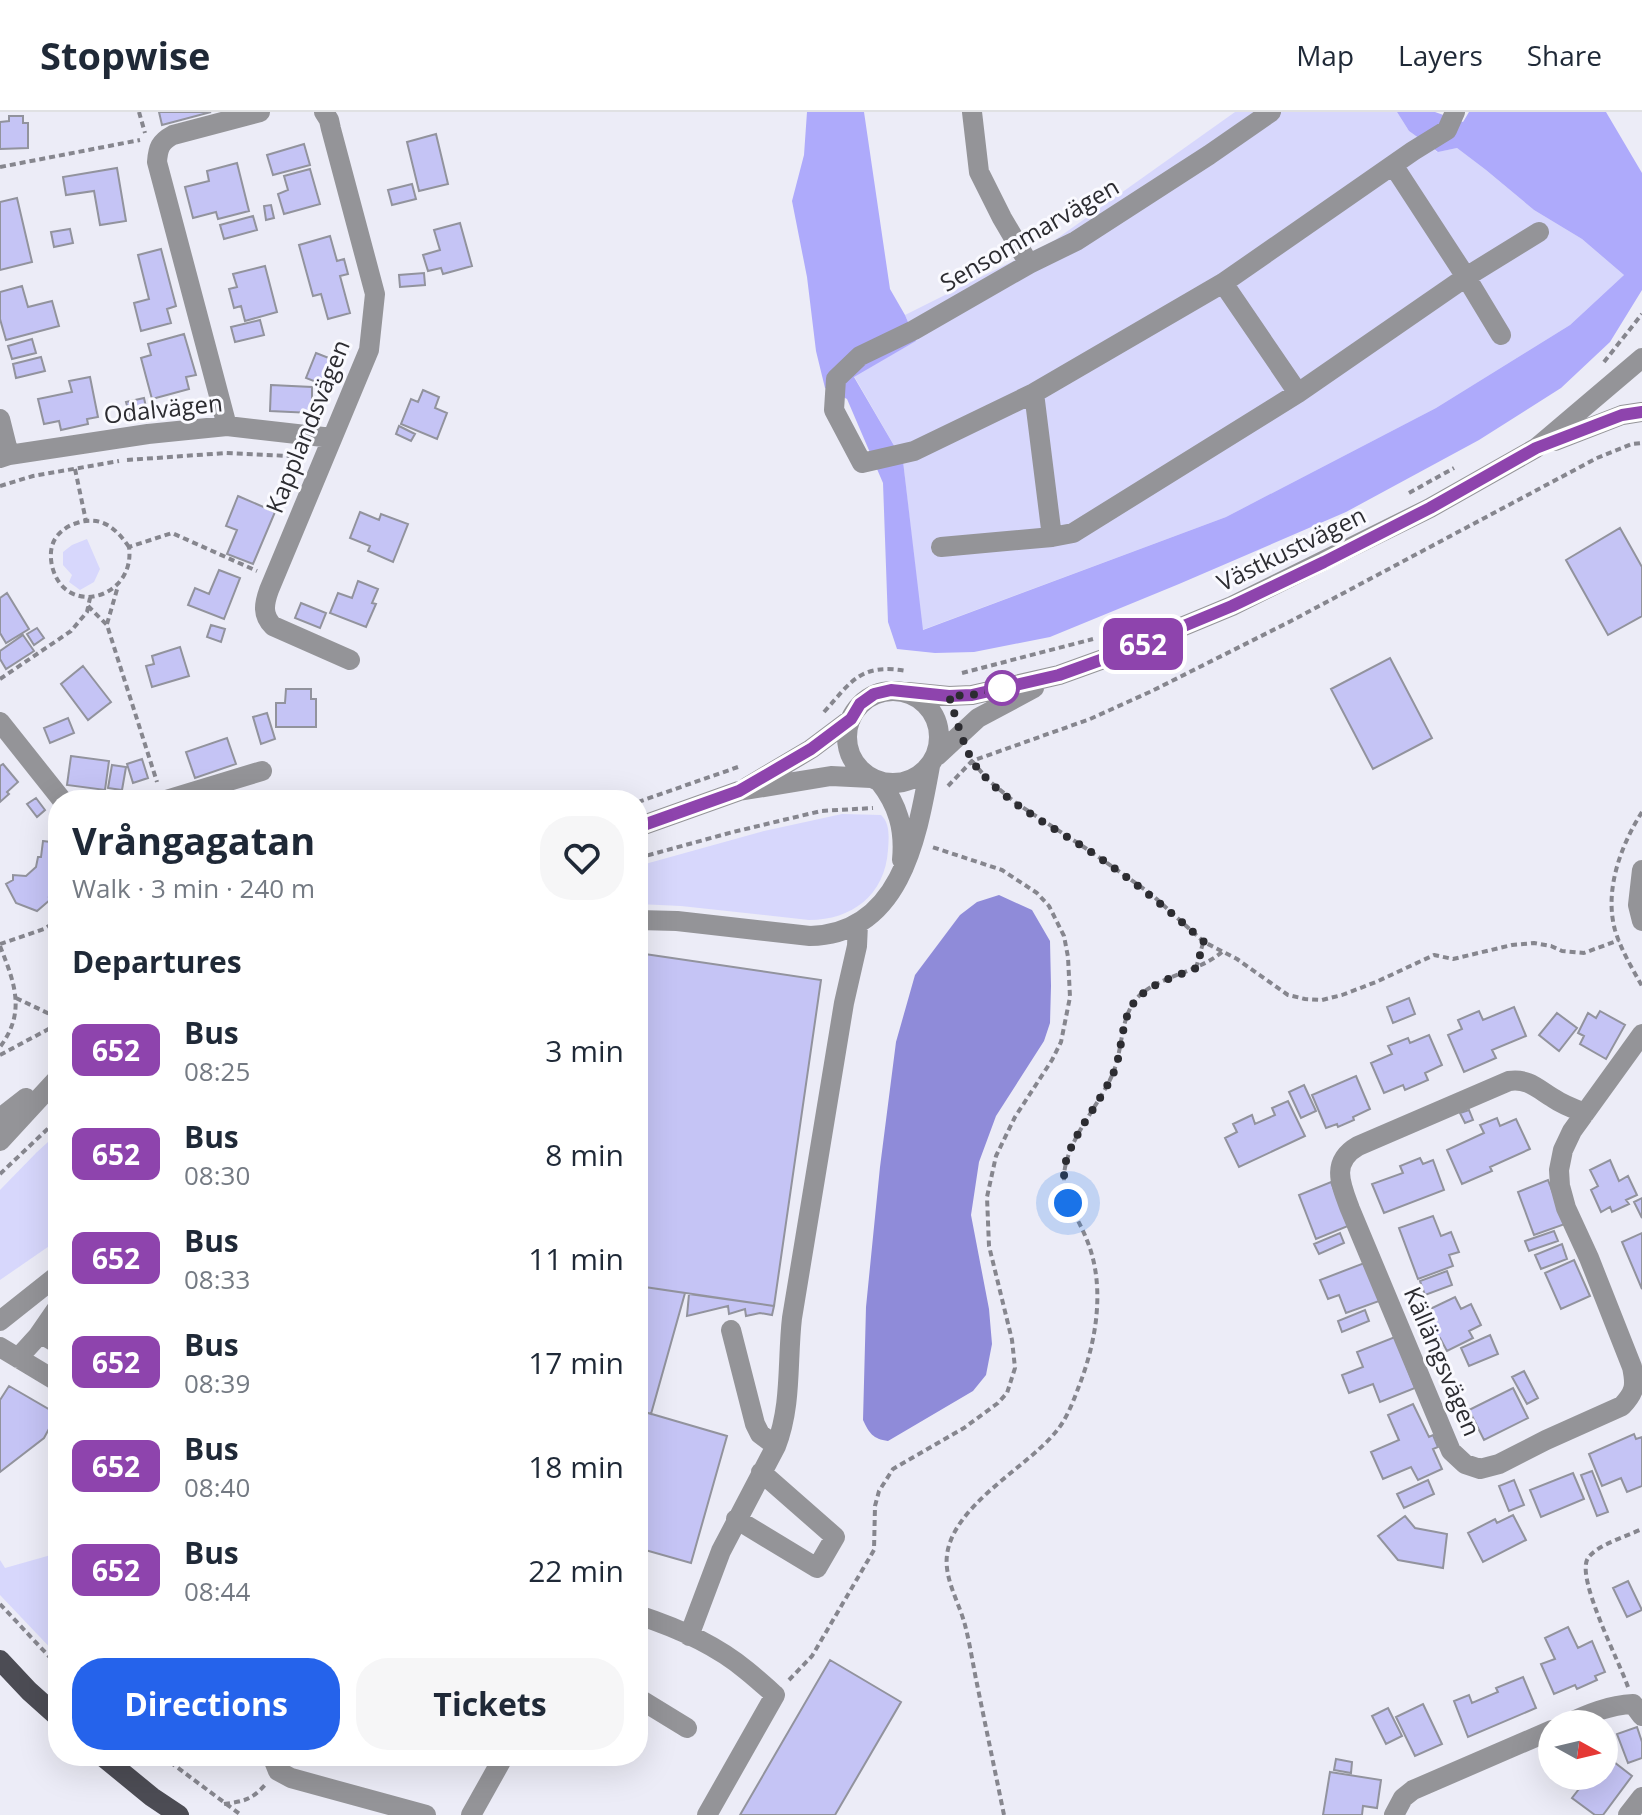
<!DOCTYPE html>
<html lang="en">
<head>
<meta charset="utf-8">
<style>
	:root { --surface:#fff; --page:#f6f6f7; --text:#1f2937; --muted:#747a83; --line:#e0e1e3; --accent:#2563eb }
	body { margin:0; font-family:"Open Sans",sans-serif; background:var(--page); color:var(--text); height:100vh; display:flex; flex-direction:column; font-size:30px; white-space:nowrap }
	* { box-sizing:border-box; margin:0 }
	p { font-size:26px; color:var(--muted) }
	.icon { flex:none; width:44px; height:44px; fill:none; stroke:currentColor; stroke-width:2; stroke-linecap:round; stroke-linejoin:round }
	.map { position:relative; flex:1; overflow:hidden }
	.details { position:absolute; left:48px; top:678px; width:600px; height:976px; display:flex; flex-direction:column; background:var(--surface); border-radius:32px; box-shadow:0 8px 32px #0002 }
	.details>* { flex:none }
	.badge { padding:0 16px; border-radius:12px; font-size:28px; line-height:52px }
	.needle { width:52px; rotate:98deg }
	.fabs { position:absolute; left:1538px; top:1598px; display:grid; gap:16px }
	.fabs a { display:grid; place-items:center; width:80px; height:80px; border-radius:50%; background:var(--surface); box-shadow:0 8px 32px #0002; font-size:40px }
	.you { position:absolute; width:40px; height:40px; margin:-20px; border:6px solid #fff; border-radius:50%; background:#1a73e8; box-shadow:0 0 0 12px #1a73e833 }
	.map>.badge { position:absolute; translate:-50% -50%; box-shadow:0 0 0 4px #fff }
	h2 { padding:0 24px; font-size:30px; line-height:72px }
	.round { display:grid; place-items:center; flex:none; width:84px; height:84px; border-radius:32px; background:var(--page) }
	.summary { display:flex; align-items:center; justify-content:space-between; height:136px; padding:0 24px }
	h1 { font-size:38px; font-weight:700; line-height:60px }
	.primary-button { display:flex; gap:16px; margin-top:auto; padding:16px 24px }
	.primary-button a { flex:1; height:92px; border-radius:32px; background:var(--accent); color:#fff; font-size:32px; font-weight:700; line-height:92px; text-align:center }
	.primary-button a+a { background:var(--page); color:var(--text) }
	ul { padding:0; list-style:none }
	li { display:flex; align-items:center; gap:24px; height:104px; padding:0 24px }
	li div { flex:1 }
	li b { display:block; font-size:30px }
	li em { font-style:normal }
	li .badge { min-width:88px; font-weight:700; text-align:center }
	header { display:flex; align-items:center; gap:48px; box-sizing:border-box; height:112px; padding:0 40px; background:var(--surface); border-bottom:2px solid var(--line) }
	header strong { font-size:38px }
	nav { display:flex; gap:44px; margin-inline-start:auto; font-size:28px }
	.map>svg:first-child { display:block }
	.green { fill:#d7d7fc }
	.forest { fill:#aeaafb }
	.water { fill:#8f8bd9 }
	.building { fill:#c5c4f5; stroke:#92939d; stroke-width:2 }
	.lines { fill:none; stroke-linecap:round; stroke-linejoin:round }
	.path { stroke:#86868e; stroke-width:4; stroke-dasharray:6 4; stroke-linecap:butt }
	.minor { stroke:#949498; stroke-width:20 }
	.major { stroke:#4c4c54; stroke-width:20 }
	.line-casing { stroke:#fff; stroke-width:18 }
	.line { stroke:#8e44ad; stroke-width:12 }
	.walk { stroke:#2c2c31; stroke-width:8; stroke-dasharray:0 14.4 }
	.stop-dot { fill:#fff; stroke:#8e44ad; stroke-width:4 }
	.labels { text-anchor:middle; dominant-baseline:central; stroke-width:6; stroke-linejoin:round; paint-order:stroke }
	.street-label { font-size:24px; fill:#2c2c31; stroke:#fafaff }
</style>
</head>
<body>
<header>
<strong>Stopwise</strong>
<nav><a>Map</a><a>Layers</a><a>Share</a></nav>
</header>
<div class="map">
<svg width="1642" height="1703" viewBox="0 0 1642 1703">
	<rect width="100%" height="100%" fill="#ececf7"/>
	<!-- green -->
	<path class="green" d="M1235,0H1397L1409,19L1437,40L1457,36L1486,58L1534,98L1582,127L1624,163L1570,213L1436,296L1226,405L922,518L903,349L854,264L916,229L905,203L1055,128Z
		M87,427L100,457L94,470L80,478L69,470L72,463L63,453V440L72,433Z
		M842,702L881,703C890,711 889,725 888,738C885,783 852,808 809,808L681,794L638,792V754L764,719Z
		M58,1021V1128L0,1168V1078L37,1040Z
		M58,1441V1544L0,1483V1448L5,1456Z"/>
	<!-- forest -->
	<path class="forest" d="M807,0H864L890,177L905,203L916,229L854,265L903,349L923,518L1226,405L1436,296L1570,213L1624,163L1582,127L1534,98L1486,58L1457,36L1438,40L1409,19L1397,0H1435L1463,10L1469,0H1606L1642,61V178L1610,230L1561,276L1479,328L1346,400L1179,472L1050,525L974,540L935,541L897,537L888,510L883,371L847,287L825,276L816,239L807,165L792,89L804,43Z"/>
	<!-- water -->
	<path class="water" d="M999,783L1032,798L1050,829L1051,874L1050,911L1044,929L996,1004L979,1050L971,1103L989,1197L992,1232L986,1263L973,1279L888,1329C873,1327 869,1321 863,1308L866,1195L880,1055L896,930L915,863L960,803L977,790Z"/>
	<!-- building -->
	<path class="building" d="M159,0H211L162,13Z
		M9,4H23V11H28V36L0,37V10L9,9Z
		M436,22L448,72L419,79L407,30Z
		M304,32L310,53L273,63L267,43Z
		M237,51L249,99L218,107L216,100L193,106L185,75L209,69L207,59Z
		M117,56L126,109L100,113L94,79L66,83L63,65Z
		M310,57L320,92L284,102L278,82L288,78L284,64Z
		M412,72L416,87L392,93L388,78Z
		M17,86L32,150L0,158V90Z
		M271,93L274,106L266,108L264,94Z
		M253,104L257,118L224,127L220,113Z
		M460,111L472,154L443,162L441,156L428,159L423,143L440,138L434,118Z
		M70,117L73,131L54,135L51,120Z
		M330,124L337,149L344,147L348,162L340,164L350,201L328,207L321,182L313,184L299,133Z
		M161,137L176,194L167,197L171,211L141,219L134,191L149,187L138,143Z
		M265,154L277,200L245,209L241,194L234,196L229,177L237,175L233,162Z
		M424,161L425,173L400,175L399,163Z
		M22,174L28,195L52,189L59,214L6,228L0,207V180Z
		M260,208L264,223L235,230L231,215Z
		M184,222L196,263L186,265L189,277L152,287L141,246L151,243L148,232Z
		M32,227L36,241L12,247L8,234Z
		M316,241L334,248L324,273L306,266Z
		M41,245L45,259L16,266L13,252Z
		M90,265L98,305L87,307L88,312L61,318L59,309L44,312L38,287L72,280L69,269Z
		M271,273L312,275V301L270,299Z
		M423,278L439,285L435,296L447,301L437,327L401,312L411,287L418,290Z
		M144,286L148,304L131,308L126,290Z
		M399,314L415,322L411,329L396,322Z
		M238,384L275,400L253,452L227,442L237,418L226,414Z
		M360,400L379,408L381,402L408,412L393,450L368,439L370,434L350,426Z
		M1620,416L1642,455V504L1608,523L1566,448Z
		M219,458L240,466L224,507L188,493L195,476L209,482Z
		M358,469L378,477L372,491L376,492L366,515L330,501L338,481L352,486Z
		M7,481L29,517L6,531L0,521V486Z
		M301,491L326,501L320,516L295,506Z
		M211,513L225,517L221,530L207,525Z
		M37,516L44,526L34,533L27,522Z
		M23,523L34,539L6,557L0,547V539Z
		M180,535L189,564L152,575L146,554L154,552L152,544Z
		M1390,546L1432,626L1373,657L1331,577Z
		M83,554L111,590L88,608L61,572Z
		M286,577H311V587H316V615H276V591H285Z
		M267,601L275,627L261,632L253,605Z
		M68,606L74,621L50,631L44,616Z
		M227,626L236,652L195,666L186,640Z
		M71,644L109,649L105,678L67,673Z
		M142,647L148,666L133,671L127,652Z
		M3,652L18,670L7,680L9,682L0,690V654Z
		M112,653L126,655L122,678L108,676Z
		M36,686L45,698L37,705L27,692Z
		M43,729L58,731V773L57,779L49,785L51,787L37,799L16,791L6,772L13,768V763L26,764L36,755L38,745H41Z
		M638,841L821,868L774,1194L638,1174Z
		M1409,886L1415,902L1393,911L1387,895Z
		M1514,895L1526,924L1492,938L1496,946L1464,960L1448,923L1462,917L1458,908L1479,899L1483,908Z
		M1600,899L1625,913L1606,947L1580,932L1584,924L1578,921L1588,901L1596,906Z
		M1557,901L1577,916L1559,939L1539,923Z
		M1429,923L1442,953L1425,961L1428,968L1405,978L1403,973L1384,981L1371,951L1392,942L1388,934L1408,926L1410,931Z
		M1356,964L1370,997L1353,1005L1354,1008L1338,1015L1337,1012L1326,1016L1312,983Z
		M1304,973L1316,999L1301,1006L1289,980Z
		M1288,989L1305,1024L1239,1055L1225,1026L1237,1020L1233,1012L1252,1003L1255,1012L1275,1003L1272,996Z
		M1469,998L1473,1008L1465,1011L1460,1001Z
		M1497,1006L1500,1014L1516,1007L1530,1037L1490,1055L1492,1059L1462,1072L1447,1038L1484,1021L1480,1013Z
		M1420,1046L1423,1052L1433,1048L1444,1078L1384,1101L1372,1072L1403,1061L1400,1054Z
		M1610,1048L1619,1069L1628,1064L1637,1083L1626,1088L1629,1092L1612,1100L1610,1095L1601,1100L1591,1078L1598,1074L1590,1058Z
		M1548,1068L1565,1112L1534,1123L1518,1080Z
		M1331,1070L1348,1114L1316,1127L1299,1083Z
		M1642,1086V1106L1634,1090Z
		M1433,1104L1441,1124L1451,1120L1459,1140L1449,1143L1453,1154L1418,1167L1399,1116Z
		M1554,1119L1558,1129L1529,1139L1525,1129Z
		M1340,1121L1344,1131L1319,1142L1314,1132Z
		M1642,1121V1177L1622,1130Z
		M1562,1132L1567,1147L1541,1157L1535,1143Z
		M1574,1148L1590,1184L1561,1197L1545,1161Z
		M1367,1150L1382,1188L1346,1201L1339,1183L1328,1187L1320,1168Z
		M1447,1159L1452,1173L1425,1183L1420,1169Z
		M638,1174L685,1181L651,1302L638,1298Z
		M689,1182L774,1194L772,1203L760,1201L746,1204L745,1197L729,1202L728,1194L687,1204Z
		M1455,1185L1461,1197L1471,1192L1481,1213L1469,1219L1473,1226L1447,1239L1440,1226L1435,1228L1429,1214L1435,1211L1428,1198Z
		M1365,1198L1369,1209L1342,1220L1338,1209Z
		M1490,1223L1498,1242L1469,1254L1461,1236Z
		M1395,1225L1415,1276L1380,1290L1373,1272L1349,1281L1342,1263L1363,1255L1357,1240Z
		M1524,1259L1538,1286L1527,1292L1512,1265Z
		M9,1274L57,1302L44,1326L0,1360V1288Z
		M1513,1276L1528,1306L1484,1328L1469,1298Z
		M1413,1292L1429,1325L1433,1323L1438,1335L1433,1337L1442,1357L1418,1368L1411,1355L1383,1367L1371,1340L1399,1328L1388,1303Z
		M638,1298L727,1324L691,1451L638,1436Z
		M1634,1322L1636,1327L1642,1325V1374L1627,1380L1621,1366L1602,1374L1589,1342Z
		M1592,1359L1608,1400L1597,1404L1581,1363Z
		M1573,1361L1584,1387L1541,1405L1530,1378Z
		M1428,1368L1434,1382L1404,1396L1397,1382Z
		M1514,1368L1524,1393L1509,1399L1499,1374Z
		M1513,1403L1526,1428L1483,1450L1468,1421L1495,1407L1497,1411Z
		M1405,1404L1415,1416L1447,1422L1443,1456L1398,1448L1378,1424Z
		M1628,1469L1642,1498L1627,1505L1613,1476Z
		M1568,1515L1578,1536L1592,1529L1605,1560L1595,1564L1597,1568L1577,1577L1575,1573L1554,1582L1541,1552L1555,1547L1545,1526Z
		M830,1548L901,1590L835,1703H740Z
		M1523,1565L1536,1596L1468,1625L1454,1589L1469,1583L1472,1591L1498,1580L1496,1576Z
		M1423,1592L1442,1632L1415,1644L1396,1605Z
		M1388,1596L1402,1624L1386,1632L1372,1604Z
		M1637,1615L1642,1630V1646L1628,1651L1617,1622Z
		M1605,1643L1632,1664L1603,1703H1595L1572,1686L1589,1664H1604Z
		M1336,1647L1352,1650L1351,1661L1334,1658Z
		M1330,1660L1381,1668L1377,1696L1363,1694L1362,1703H1323Z"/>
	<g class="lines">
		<!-- path -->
		<path class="path" d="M139,0L145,21
			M0,55L140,28
			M1604,250L1642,202
			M127,348L226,341L290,344
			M75,357L86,409
			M0,374L33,364L119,349
			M1409,381L1454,356
			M129,435C116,416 101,403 77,411C69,413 62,418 57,424C50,433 50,444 52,454C65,507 136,486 129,435L172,421L257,459
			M88,494L107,513L157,670
			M107,512L118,474
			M962,561L1093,527
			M0,567L71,519L87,500L90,486
			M824,600C852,569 860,551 907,559
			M969,639L972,649L988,668L1016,691L1090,739L1151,782L1204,830L1237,847L1288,883L1305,887L1322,888L1342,883L1376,870L1434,843L1453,847L1512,833L1534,831L1551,834L1562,839L1584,841L1619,828
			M948,674L972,649L1090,607L1152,579L1291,509L1597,346L1632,332L1642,331
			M638,690L738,655
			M1642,700C1621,733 1604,778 1615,818C1621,838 1632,856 1642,874
			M638,746L733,720L821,699L873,696
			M0,832L44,817L58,808
			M0,834C15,872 26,900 0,935
			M1196,856L1203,831
			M16,886L58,906
			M0,943L58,912
			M0,1062L58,1007
			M0,1492L58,1554
			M789,1568L812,1544L874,1438L875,1394L879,1379L893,1357L964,1316L998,1291L1007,1281L1015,1256L1012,1228L989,1134L987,1085L996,1044L1015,1005L1052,948L1061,930L1070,885L1068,845L1064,824L1049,794L1037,781L1002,758L932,735
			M1628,1575C1620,1551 1575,1465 1588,1446C1597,1433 1627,1424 1642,1417
			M162,1644L241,1703
			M224,1692C245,1689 251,1688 265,1673
			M1004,1703C995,1659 986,1616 977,1572C973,1553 970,1532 965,1513C959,1490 944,1467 947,1443C953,1394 1024,1357 1054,1322C1066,1309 1073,1290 1079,1274C1097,1228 1106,1172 1086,1126C1078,1105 1063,1088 1064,1064C1066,1028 1100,993 1113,961C1124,935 1119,902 1141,882C1164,863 1198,860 1222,840"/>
		<!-- minor -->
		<path class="minor" d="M324,0L329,8L331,17L375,182L369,238L269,478C264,492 262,503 273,514L350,548
			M972,0L979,60L1002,106L1029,152
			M1271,0L1209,43L1076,129L1029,152L914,218L860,244L836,267L834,298L862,351L914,339L1034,281L1223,171L1413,39L1447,18L1455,0
			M1223,171L1298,281
			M1501,223L1466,165L1539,120
			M1034,281L1052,425
			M0,307L9,343
			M227,314L157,50C158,36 160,30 173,23L260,0
			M1555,329L1622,303L1642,300
			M0,346L9,343L148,322L227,314L332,326
			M941,435L1052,425L1073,421L1298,281L1466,165L1393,53
			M847 625a46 46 0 1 1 92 0a46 46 0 1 1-92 0Z
			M908,580L949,584L972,583L1059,563L1109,545L1232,494L1430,396L1536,336L1642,246
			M0,610L62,688
			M937,644L978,606L1034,576
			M879,669C898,693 905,717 902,748
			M747,675L811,637L851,607
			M166,688L262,659
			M638,715L739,679L831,664L871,666
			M1642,758L1638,793L1642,809
			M638,808L677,809L810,824C901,822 917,725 930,654
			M1585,1001C1574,997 1563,993 1553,986C1538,977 1528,966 1509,969L1358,1034C1330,1050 1341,1073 1350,1097L1451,1339L1465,1352L1480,1357L1499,1352L1546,1328L1622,1294C1635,1280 1636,1274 1632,1255L1589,1146L1566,1096L1560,1074L1559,1058L1563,1038L1572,1019L1642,922
			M0,1006L26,986
			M0,1029L58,966
			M0,1209L58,1163
			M731,1218L755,1312L760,1322L776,1334
			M38,1224L58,1195
			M0,1235L58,1270
			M18,1246L38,1224L43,1223L58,1232
			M736,1407L817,1456L835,1425L761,1360
			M638,1503C675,1515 716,1533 746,1558C756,1566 766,1575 775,1583L707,1703
			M689,1524L721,1439L776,1334C792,1293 787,1249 792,1206L844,891L857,834L858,812
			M638,1586L687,1616
			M1566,1612C1588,1602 1609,1593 1633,1592L1642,1604
			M272,1644L278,1659L291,1666L426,1703
			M471,1703L504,1644
			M1394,1703L1403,1686L1413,1678L1552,1618
			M1628,1703L1642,1685"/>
		<!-- major -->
		<path class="major" d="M0,1548L29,1579L58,1605
			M102,1644L152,1685L179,1703"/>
	</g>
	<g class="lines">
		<defs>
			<path id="line" d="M638,715L739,679L811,637L851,607L860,592L874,582L891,578L949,584L972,583L1059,563L1109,545L1232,494L1324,450L1430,396L1536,336L1622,303L1642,300"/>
		</defs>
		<!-- line casing -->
		<use href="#line" class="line-casing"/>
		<!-- line -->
		<use href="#line" class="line"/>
		<!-- walk -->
		<path class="walk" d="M1002,576L972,583L949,584C955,603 964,637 975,653C1003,690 1050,713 1088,738C1131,767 1166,795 1204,830L1196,856C1175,865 1147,872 1133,892C1120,911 1123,940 1113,962C1100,991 1075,1019 1066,1049C1062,1063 1065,1077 1068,1091"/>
	</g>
	<!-- markers -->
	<circle class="stop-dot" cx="1002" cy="576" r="16"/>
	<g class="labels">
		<!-- street labels -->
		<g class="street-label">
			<text transform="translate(1029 122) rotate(-30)">Sensommarvägen</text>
			<text transform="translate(163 296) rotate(-6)">Odalvägen</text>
			<text transform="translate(307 314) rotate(-68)">Kapplandsvägen</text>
			<text transform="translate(1291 436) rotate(-26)">Västkustvägen</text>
			<text transform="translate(1443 1249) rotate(67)">Källängsvägen</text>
		</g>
	</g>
</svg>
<div class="fabs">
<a><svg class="needle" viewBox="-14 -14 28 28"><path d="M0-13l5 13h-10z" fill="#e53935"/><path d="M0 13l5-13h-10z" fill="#747a83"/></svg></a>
</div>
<div class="you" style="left:1068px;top:1091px"></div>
<b class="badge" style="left:1143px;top:532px;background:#8e44ad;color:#fff">652</b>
<section class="details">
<div class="summary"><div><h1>Vrångagatan</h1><p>Walk · 3 min · 240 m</p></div><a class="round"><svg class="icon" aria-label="heart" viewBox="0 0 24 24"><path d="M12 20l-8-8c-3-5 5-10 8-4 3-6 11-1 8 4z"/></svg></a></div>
<h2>Departures</h2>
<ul>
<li><span class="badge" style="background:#8e44ad;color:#fff">652</span><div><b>Bus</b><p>08:25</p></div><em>3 min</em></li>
<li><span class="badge" style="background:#8e44ad;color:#fff">652</span><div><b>Bus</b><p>08:30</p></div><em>8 min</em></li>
<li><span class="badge" style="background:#8e44ad;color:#fff">652</span><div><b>Bus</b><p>08:33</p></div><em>11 min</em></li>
<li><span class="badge" style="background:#8e44ad;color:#fff">652</span><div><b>Bus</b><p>08:39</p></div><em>17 min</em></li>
<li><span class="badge" style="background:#8e44ad;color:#fff">652</span><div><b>Bus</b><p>08:40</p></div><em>18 min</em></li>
<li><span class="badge" style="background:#8e44ad;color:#fff">652</span><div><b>Bus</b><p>08:44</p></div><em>22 min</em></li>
</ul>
<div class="primary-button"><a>Directions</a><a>Tickets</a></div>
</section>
</div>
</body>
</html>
